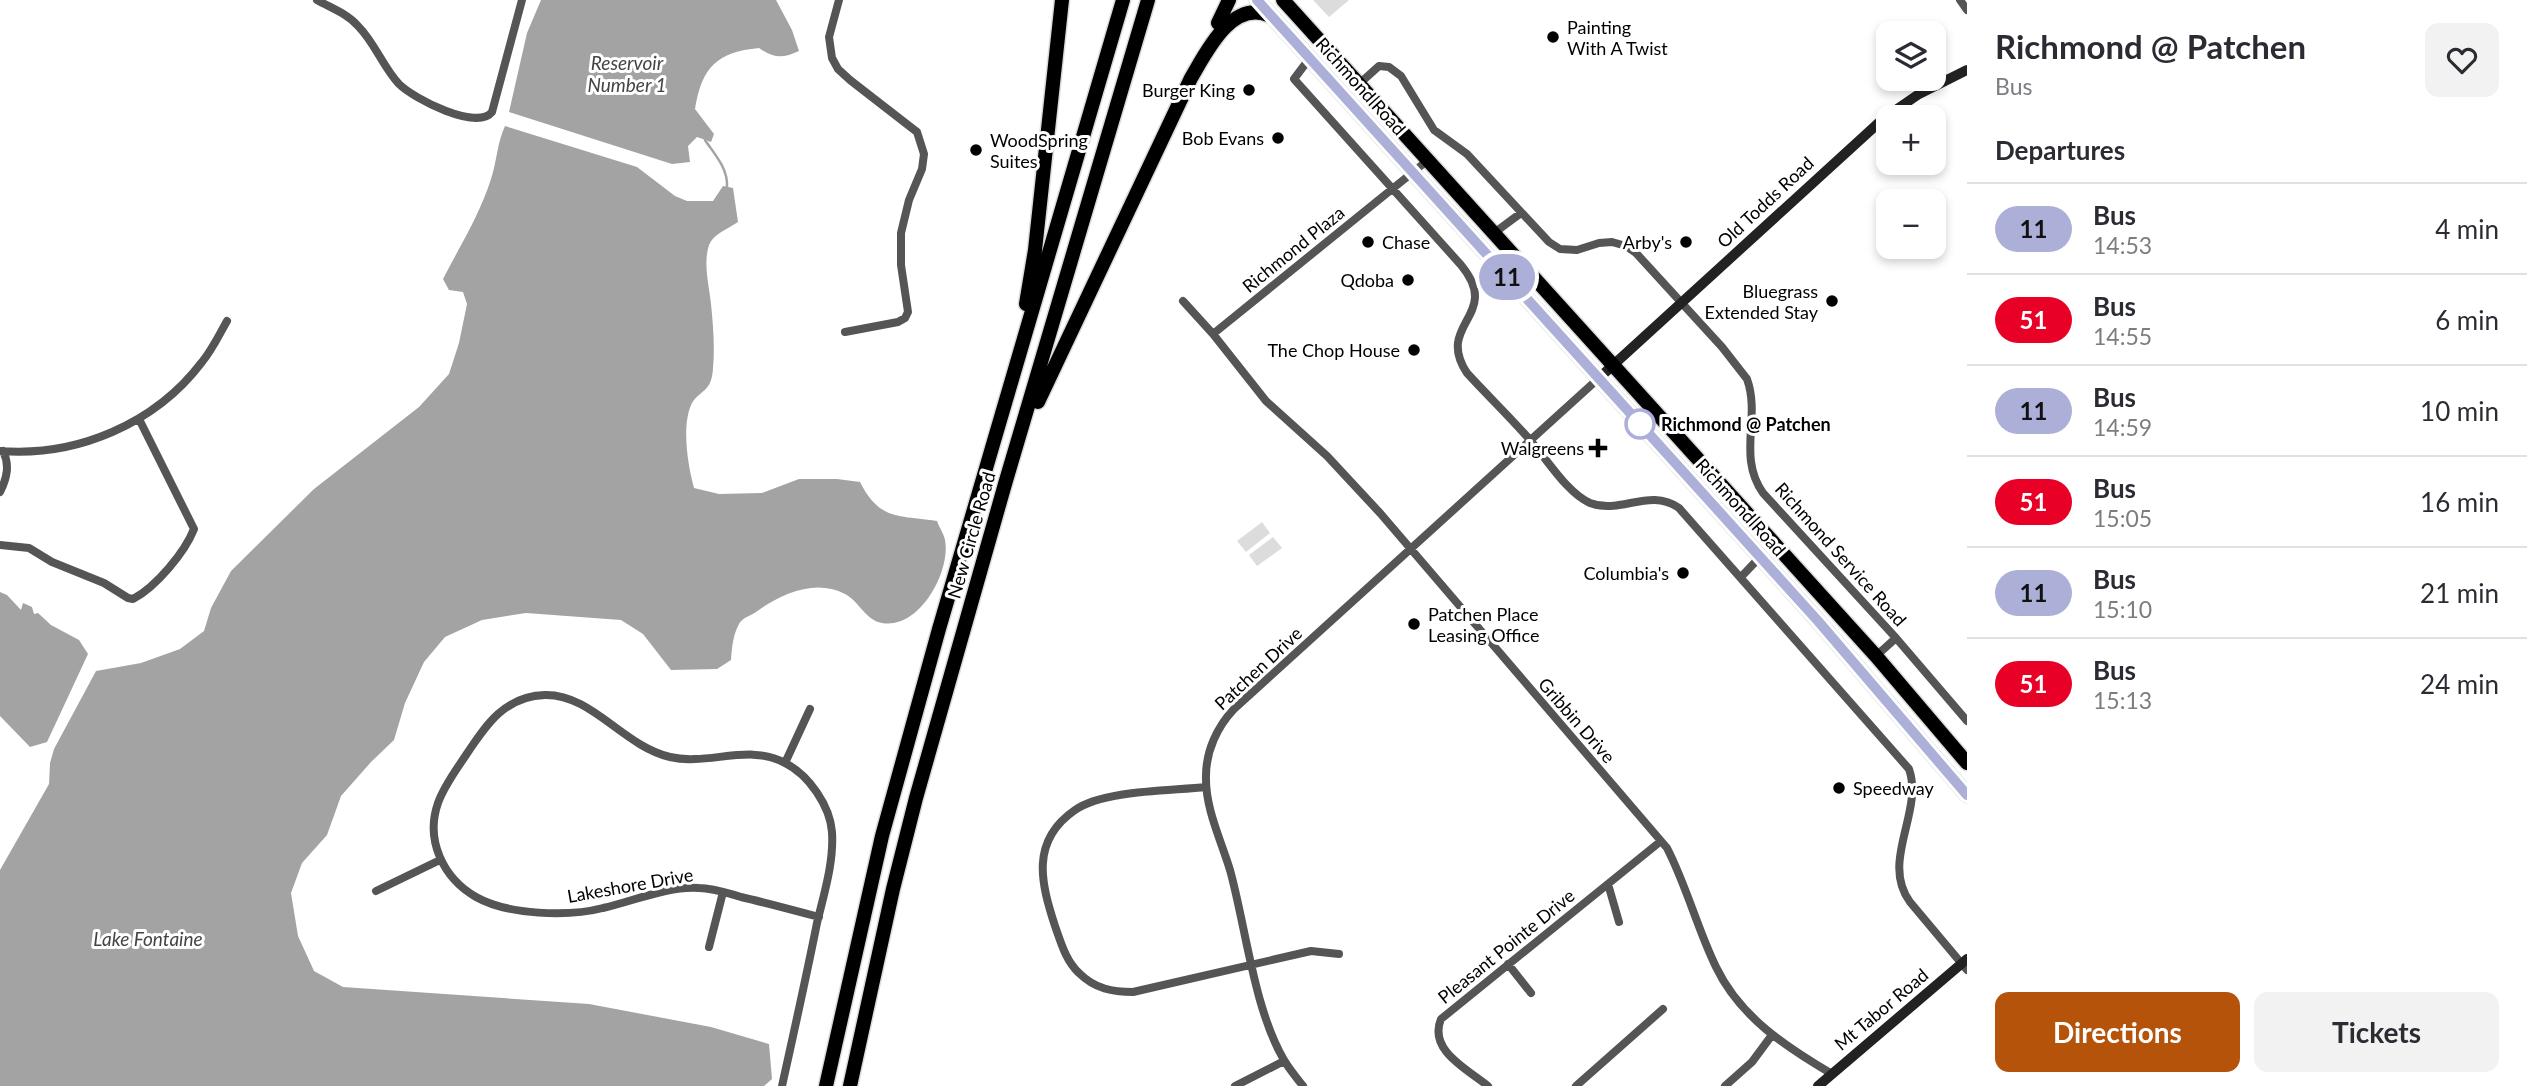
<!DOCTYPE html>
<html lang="en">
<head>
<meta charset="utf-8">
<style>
	:root { --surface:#fff; --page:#f2f2f3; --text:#2b2b33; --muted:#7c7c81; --line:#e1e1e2; --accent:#b45309 }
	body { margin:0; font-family:Lato,sans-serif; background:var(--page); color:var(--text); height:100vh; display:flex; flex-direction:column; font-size:26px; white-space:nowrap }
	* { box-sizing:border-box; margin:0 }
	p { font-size:23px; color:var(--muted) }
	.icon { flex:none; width:38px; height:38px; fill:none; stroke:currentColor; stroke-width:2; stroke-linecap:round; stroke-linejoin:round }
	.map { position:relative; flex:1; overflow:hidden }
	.panel { display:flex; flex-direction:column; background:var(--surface); width:560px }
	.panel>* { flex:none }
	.badge { padding:0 14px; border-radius:23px; font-size:24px; line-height:46px }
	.controls { position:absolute; left:1876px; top:21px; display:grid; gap:14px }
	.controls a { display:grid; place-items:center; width:70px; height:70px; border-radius:14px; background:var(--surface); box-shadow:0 4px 10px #0003; font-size:35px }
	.map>.badge { position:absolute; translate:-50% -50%; box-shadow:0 0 0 4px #fff }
	h2 { padding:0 28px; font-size:26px; line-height:63px }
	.round { display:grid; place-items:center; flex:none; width:74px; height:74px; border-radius:14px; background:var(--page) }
	.overview { display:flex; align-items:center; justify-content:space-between; height:119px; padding:0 28px }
	h1 { font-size:33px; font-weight:700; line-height:52px }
	.action { display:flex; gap:14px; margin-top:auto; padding:14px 28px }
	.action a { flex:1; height:80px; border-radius:14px; background:var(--accent); color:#fff; font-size:28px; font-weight:700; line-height:80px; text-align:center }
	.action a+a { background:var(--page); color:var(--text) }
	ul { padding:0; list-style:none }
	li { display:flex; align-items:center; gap:21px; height:91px; padding:0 28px; border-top:2px solid var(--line) }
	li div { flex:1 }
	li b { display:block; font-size:26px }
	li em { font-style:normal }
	li .badge { min-width:77px; font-weight:700; text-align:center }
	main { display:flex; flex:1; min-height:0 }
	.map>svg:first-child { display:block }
	.green { fill:#dcdcdc }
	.water { fill:#a3a3a3 }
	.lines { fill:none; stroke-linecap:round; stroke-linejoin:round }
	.stream { stroke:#a3a3a3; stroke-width:2.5 }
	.highway-casing { stroke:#dbdbdb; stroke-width:17 }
	.street { stroke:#555; stroke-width:8 }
	.secondary { stroke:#222; stroke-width:10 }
	.highway { stroke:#000; stroke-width:14 }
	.line-casing { stroke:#fff; stroke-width:16 }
	.line { stroke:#acafd7; stroke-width:10 }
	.poi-dot { fill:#000; stroke:#fff; stroke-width:2.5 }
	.stop-dot { fill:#fff; stroke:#acafd7; stroke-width:3.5 }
	.labels { text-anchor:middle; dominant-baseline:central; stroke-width:6; stroke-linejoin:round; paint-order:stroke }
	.poi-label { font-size:18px; fill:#000; stroke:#fff; text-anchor:end }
	.street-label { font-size:18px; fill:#000; stroke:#fff }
	.stop-label { font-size:18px; font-weight:bold; fill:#000; stroke:#fff; text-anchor:start }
	.water-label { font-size:19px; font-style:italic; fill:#444; stroke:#fff }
</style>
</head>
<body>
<main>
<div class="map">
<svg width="1967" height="1086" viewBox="0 0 1967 1086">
	<rect width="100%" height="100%" fill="#fff"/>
	<!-- green -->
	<path class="green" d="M1313,0H1349L1329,17Z
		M1262,522L1270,533L1246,552L1237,541Z
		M1273,537L1282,548L1257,566L1249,555Z"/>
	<!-- water -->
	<path class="water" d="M541,0H776L792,30L799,51C782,59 774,58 759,48C717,52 702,67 695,109L714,134L711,142L697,137L688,146L690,162L672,164L509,112L527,33Z
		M505,126L637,167L675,196L687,201H713L723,186L733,188L738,222C728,229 713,234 709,245C703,263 709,285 711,304C713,324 715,347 713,368C712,392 700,390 692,403C681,425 688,466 694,488L719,494L762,493L799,479H837L860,482C880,521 898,515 937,521C939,527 944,534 945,540C951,572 919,630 882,623C865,620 859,601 845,594C815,578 781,594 756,612C750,616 742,618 739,624C733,635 732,647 731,660L717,669L671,670L643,634L621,620L526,613L482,620L445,637L424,662L405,703L394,740L371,762L341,796L327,835L302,863L291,893L298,936L314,971L343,987L589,1004L711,1027L769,1044L772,1079L764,1086H0V870L49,784L50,763L54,749L96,671L141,663L180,649L204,631L211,608L231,571L314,489L419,407L449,374L459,343L467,304L463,292L449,290L443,279C460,246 480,214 491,179C497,161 497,143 505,126Z
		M0,592L7,595L21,610L23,603L32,607L34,614L38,613L51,625L79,640L88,654L47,742L30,747L0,716Z"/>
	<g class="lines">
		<!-- stream -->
		<path class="stream" d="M705,140C715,155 728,168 727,187"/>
		<defs>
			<path id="highway" d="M1257,0L1818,621L1967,795
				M1283,0L1876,656L1967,763
				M1218,23L1229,0
				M1026,304L1035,250L1062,0
				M1038,402L1191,78C1206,53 1231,0 1268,15
				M826,1086L882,836L939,629L1123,0
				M850,1086L893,889L916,798L1005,484L1148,0"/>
		</defs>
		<!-- highway casing -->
		<use href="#highway" class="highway-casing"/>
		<!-- street -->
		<path class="street" d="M317,0C331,8 348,14 358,26C375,43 383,67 399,84C414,99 477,131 492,112L522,0
			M839,0L829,37L832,58L838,69L850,80L917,132L924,154L922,169L909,200L901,233V265L908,312L905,318L898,322L845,332
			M1960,0L1967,10
			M1309,59L1294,79L1461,265C1503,316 1434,323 1467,373C1488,396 1510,417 1530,440C1547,459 1567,493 1590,503C1620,515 1650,487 1679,508L1909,769C1924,812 1880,861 1910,902L1967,970
			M1359,84L1379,66L1389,67L1401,76L1434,130L1467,154L1549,242L1560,249L1577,250L1599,243L1612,242L1626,246L1636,253L1722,347L1747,379C1761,418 1737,456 1763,493L1896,638L1967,721
			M1494,233L1521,213
			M1183,301L1213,334L1428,160
			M1213,334L1266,401L1327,456L1380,513L1667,848C1687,887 1697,928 1716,967C1740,1017 1786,1047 1832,1074
			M0,451C77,457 155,424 202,362C212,350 219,335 227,321
			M0,492C7,478 10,465 3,451
			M0,545L29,548L52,562L104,583L128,598L133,599C156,587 185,552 194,529L139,419
			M1741,577L1760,557
			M1876,656L1896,638
			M785,763L810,709
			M1206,787C1170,791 1104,790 1075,810C1030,841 1041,883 1055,926C1061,943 1066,961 1079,973C1095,989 1113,992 1133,992L1311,951L1339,954
			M1608,884L1619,922
			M376,891L440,860
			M709,947L723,892
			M1508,964L1531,993
			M782,1086C794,1032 806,978 817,923C824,894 834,862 832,832C830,806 809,775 785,763C749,743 708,766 670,757C623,746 592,694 545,695C505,696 486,725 466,755C456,770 444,786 438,803C425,840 443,878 476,897C508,915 568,917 603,908C634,901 667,886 699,888C713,888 727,893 741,897C767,903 793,910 819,917
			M1235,1086L1284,1061
			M1303,1086C1297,1078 1289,1069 1284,1060C1254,1009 1246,928 1230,870C1221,840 1205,808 1206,776C1206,751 1217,727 1234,709L1599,378
			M1488,1086C1467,1069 1428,1050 1441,1019L1661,841
			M1576,1086L1663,1009
			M1725,1086L1752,1062L1772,1035"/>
		<!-- secondary -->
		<path class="secondary" d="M1599,378L1884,118L1919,94L1967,70
			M1818,1086L1967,959"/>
		<!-- highway -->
		<use href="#highway" class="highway"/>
	</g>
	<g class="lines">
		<defs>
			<path id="line" d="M1257,0L1818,621L1967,795"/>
		</defs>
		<!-- line casing -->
		<use href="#line" class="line-casing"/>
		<!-- line -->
		<use href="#line" class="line"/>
	</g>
	<!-- markers -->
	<g class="poi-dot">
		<circle cx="1553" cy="37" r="7"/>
		<circle cx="1249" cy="90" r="7"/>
		<circle cx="1278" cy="138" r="7"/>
		<circle cx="976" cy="150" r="7"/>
		<circle cx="1368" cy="242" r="7"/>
		<circle cx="1686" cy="242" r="7"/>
		<circle cx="1408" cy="280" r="7"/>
		<circle cx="1832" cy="301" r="7"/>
		<circle cx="1414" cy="350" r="7"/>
		<path d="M1594.5 437.5h7v7h7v7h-7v7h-7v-7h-7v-7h7z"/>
		<circle cx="1683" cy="573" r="7"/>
		<circle cx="1414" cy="624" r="7"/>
		<circle cx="1839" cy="788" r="7"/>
	</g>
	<circle class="stop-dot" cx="1640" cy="424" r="14"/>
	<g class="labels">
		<!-- poi labels -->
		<g class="poi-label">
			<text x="1567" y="27" text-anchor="start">Painting<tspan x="1567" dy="21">With A Twist</tspan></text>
			<text x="1235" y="90">Burger King</text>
			<text x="1264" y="138">Bob Evans</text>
			<text x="990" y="140" text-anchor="start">WoodSpring<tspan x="990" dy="21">Suites</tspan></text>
			<text x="1382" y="242" text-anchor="start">Chase</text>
			<text x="1672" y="242">Arby's</text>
			<text x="1394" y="280">Qdoba</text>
			<text x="1818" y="291">Bluegrass<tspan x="1818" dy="21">Extended Stay</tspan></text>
			<text x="1400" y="350">The Chop House</text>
			<text x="1584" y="448">Walgreens</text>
			<text x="1669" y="573">Columbia's</text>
			<text x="1428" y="614" text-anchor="start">Patchen Place<tspan x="1428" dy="21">Leasing Office</tspan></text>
			<text x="1853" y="788" text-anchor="start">Speedway</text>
		</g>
		<!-- street labels -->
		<g class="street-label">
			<text transform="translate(1361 86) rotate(48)">Richmond Road</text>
			<text transform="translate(1765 202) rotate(-43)">Old Todds Road</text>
			<text transform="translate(1293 249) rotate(-39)">Richmond Plaza</text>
			<text transform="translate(1741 507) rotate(48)">Richmond Road</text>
			<text transform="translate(971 535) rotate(-74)">New Circle Road</text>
			<text transform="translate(1841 554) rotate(48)">Richmond Service Road</text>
			<text transform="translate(1258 668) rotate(-43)">Patchen Drive</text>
			<text transform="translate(1577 720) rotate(49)">Gribbin Drive</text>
			<text transform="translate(630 885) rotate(-10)">Lakeshore Drive</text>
			<text transform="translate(1506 946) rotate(-39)">Pleasant Pointe Drive</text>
			<text transform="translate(1881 1009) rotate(-40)">Mt Tabor Road</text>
		</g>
		<!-- stop labels -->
		<g class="stop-label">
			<text x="1661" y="424">Richmond @ Patchen</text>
		</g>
		<!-- water labels -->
		<g class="water-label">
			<text x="627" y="62">Reservoir<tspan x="627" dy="22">Number 1</tspan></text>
			<text x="148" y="938">Lake Fontaine</text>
		</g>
	</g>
</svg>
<div class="controls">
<a><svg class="icon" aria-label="layers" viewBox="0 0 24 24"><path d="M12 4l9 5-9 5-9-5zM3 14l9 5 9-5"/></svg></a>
<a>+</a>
<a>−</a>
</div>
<b class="badge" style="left:1507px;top:277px;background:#acafd7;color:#111">11</b>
</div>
<section class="panel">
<div class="overview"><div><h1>Richmond @ Patchen</h1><p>Bus</p></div><a class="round"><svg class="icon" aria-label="heart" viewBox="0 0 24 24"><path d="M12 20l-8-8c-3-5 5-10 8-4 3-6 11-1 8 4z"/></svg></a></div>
<h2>Departures</h2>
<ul>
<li><span class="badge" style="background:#acafd7;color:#111">11</span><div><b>Bus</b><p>14:53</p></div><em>4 min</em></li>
<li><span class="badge" style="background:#e80027;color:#fff">51</span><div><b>Bus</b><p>14:55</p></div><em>6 min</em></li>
<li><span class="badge" style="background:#acafd7;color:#111">11</span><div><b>Bus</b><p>14:59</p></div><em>10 min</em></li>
<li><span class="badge" style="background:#e80027;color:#fff">51</span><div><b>Bus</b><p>15:05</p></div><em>16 min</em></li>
<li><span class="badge" style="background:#acafd7;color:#111">11</span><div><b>Bus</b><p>15:10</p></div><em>21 min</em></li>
<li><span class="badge" style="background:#e80027;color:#fff">51</span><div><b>Bus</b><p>15:13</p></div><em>24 min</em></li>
</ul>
<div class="action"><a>Directions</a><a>Tickets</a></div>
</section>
</main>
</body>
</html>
